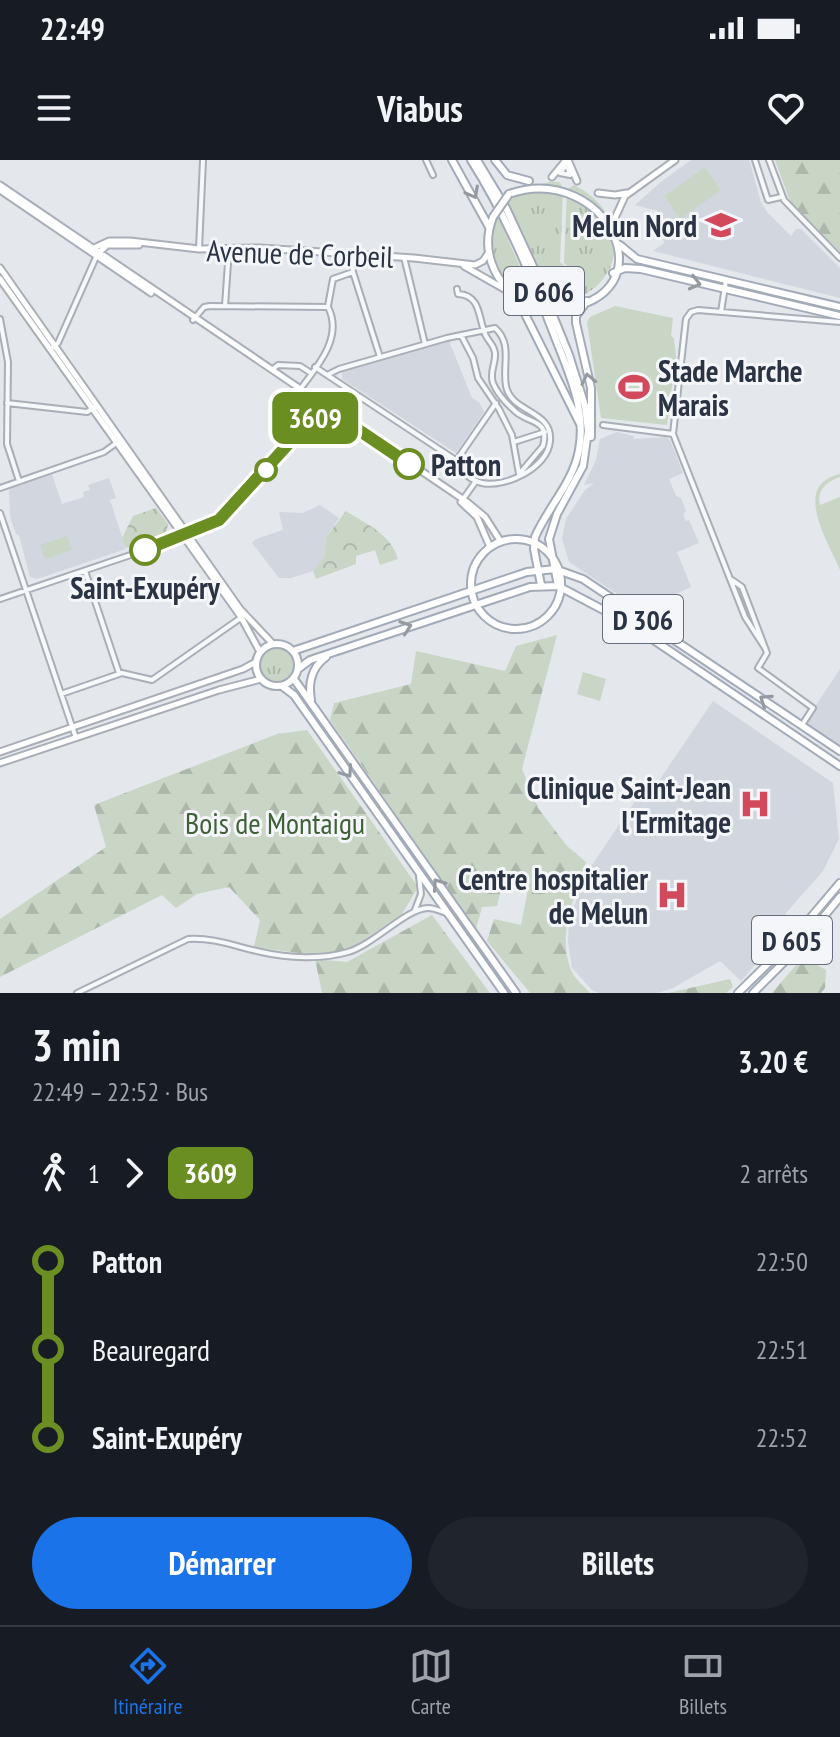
<!DOCTYPE html>
<html lang="fr">
<head>
<meta charset="utf-8">
<style>
	:root { --surface:#171b24; --page:#20242c; --text:#f1f3f6; --muted:#9ea1a6; --line:#363941; --accent:#1a73e8 }
	body { margin:0; font-family:"PT Sans Narrow",sans-serif; background:var(--page); color:var(--text); height:100vh; display:flex; flex-direction:column; font-size:30px; white-space:nowrap }
	* { box-sizing:border-box; margin:0 }
	p { font-size:26px; color:var(--muted) }
	.icon { flex:none; width:44px; height:44px; fill:none; stroke:currentColor; stroke-width:2; stroke-linecap:round; stroke-linejoin:round }
	.map { position:relative; height:833px; overflow:hidden }
	.drawer { display:flex; flex-direction:column; background:var(--surface); flex:1 }
	.drawer>* { flex:none }
	.badge { padding:0 16px; border-radius:12px; font-size:28px; line-height:52px }
	.map>.badge { position:absolute; translate:-50% -50%; box-shadow:0 0 0 4px #fff }
	.legs { display:flex; align-items:center; gap:12px; height:88px; padding:0 32px; font-size:26px }
	.legs p { margin-inline-start:auto }
	.summary { display:flex; align-items:center; justify-content:space-between; height:136px; padding:0 32px }
	h1 { font-size:44px; font-weight:700; line-height:60px }
	.cta { display:flex; gap:16px; margin-top:auto; padding:16px 32px }
	.cta a { flex:1; height:92px; border-radius:48px; background:var(--accent); color:#fff; font-size:32px; font-weight:700; line-height:92px; text-align:center }
	.cta a+a { background:var(--page); color:var(--text) }
	ul { padding:0 32px; list-style:none }
	li { display:flex; align-items:center; gap:28px; height:88px; font-size:30px }
	li i { display:grid; place-items:center; width:12px; height:100%; margin:0 10px; background:currentColor }
	li i::after { content:''; width:20px; height:20px; margin:-10px; border:6px solid; border-radius:50%; background:var(--surface) }
	li p { margin-inline-start:auto }
	li:first-child i { background:linear-gradient(#0000 50%,currentColor 0) }
	li:last-child i { background:linear-gradient(currentColor 50%,#0000 0) }
	.status { display:flex; justify-content:space-between; align-items:center; height:56px; padding:0 40px; background:var(--surface); direction:ltr }
	.status svg { height:22px; fill:currentColor }
	header { display:flex; justify-content:space-between; align-items:center; height:104px; padding:0 32px; background:var(--surface); font-size:36px; font-weight:700 }
	.tabs { display:flex; justify-content:space-around; align-items:center; height:112px; border-top:2px solid var(--line); background:var(--surface); font-size:22px; color:var(--muted) }
	.tabs a { display:grid; justify-items:center; gap:4px }
	.tabs .selected { color:var(--accent) }
	.map>svg:first-child { display:block }
	.built { fill:#d2d6de }
	.grass { fill:url(#grass-tufts) }
	.forest { fill:url(#forest-firs) }
	.park { fill:url(#park-crowns) }
	.pitch { fill:#c9d6c5 }
	.lines { fill:none; stroke-linecap:round; stroke-linejoin:round }
	.street-casing { stroke:#a9aeb7; stroke-width:8 }
	.secondary-casing { stroke:#a9aeb7; stroke-width:9 }
	.primary-casing { stroke:#a3abb8; stroke-width:10 }
	.street { stroke:#f7f8fa; stroke-width:4 }
	.secondary { stroke:#fff; stroke-width:5 }
	.primary { stroke:#fff; stroke-width:6 }
	.primary-bridge-casing { stroke:#a3abb8; stroke-width:10; stroke-linecap:butt }
	.primary-bridge { stroke:#fff; stroke-width:6 }
	.oneway { stroke:#959aa2 }
	.line-1-casing { stroke:#fff; stroke-width:18 }
	.line-1 { stroke:#6b8e23; stroke-width:12 }
	.stop-1-dot { fill:#fff; stroke:#6b8e23; stroke-width:4 }
	.labels { text-anchor:middle; dominant-baseline:central; stroke-width:6; stroke-linejoin:round; paint-order:stroke }
	.shield { fill:#f4f6f9; stroke:#676e7b; stroke-width:2 }
	.shield-label { font-size:28px; font-weight:bold; fill:#2b3445 }
	.poi-label { font-size:30px; font-weight:bold; fill:#2b3445; stroke:#f4f6f9; text-anchor:end }
	.street-label { font-size:30px; fill:#2b3445; stroke:#f4f6f9 }
	.stop-label { font-size:30px; font-weight:bold; fill:#2b3445; stroke:#f4f6f9; text-anchor:start }
	.park-label { font-size:30px; fill:#3f6138; stroke:#f4f6f9 }
</style>
</head>
<body>
<div class="status"><b>22:49</b><svg viewBox="0 0 49 12"><path d="M0 12V9h3v3zM5 12V6h3v6zM10 12V3h3v9zM15 12V0h3v12zM26 1h20v11H26zM47 4h2v5h-2z"/></svg></div>
<header><svg class="icon" aria-label="menu" viewBox="0 0 24 24"><path d="M4 6h16M4 12h16M4 18h16"/></svg>Viabus<svg class="icon" aria-label="heart" viewBox="0 0 24 24"><path d="M12 20l-8-8c-3-5 5-10 8-4 3-6 11-1 8 4z"/></svg></header>
<div class="map">
<svg width="840" height="833" viewBox="0 0 840 833">
	<defs>
		<pattern id="grass-tufts" width="24" height="20" patternUnits="userSpaceOnUse" patternTransform="scale(2)"><rect width="24" height="20" fill="#c9d6c5"/><path d="M3 7l-1-3M5 7V3M7 7l1-3M15 17l-1-3M17 17v-4M19 17l1-3" fill="none" stroke="#adb8ab"/></pattern>
		<pattern id="forest-firs" width="22" height="20" patternUnits="userSpaceOnUse" patternTransform="scale(2)"><rect width="22" height="20" fill="#c9d6c5"/><path d="M5 1l3.5 6h-7zM16 11l3.5 6h-7z" fill="#adb8ab"/></pattern>
		<pattern id="park-crowns" width="20" height="18" patternUnits="userSpaceOnUse" patternTransform="scale(2)"><rect width="20" height="18" fill="#c9d6c5"/><path d="M2 6a3 3 0 1 1 6 0M12 15a3 3 0 1 1 6 0" fill="none" stroke="#adb8ab"/></pattern>
	</defs>
	<rect width="100%" height="100%" fill="#e4e7ec"/>
	<!-- built -->
	<path class="built" d="M691,0H749L761,42L767,52L791,76L796,69H801L840,108V138L653,91L664,83L658,51L635,45L662,21Z
		M449,181L472,238L479,242L484,252L456,293L342,219V212Z
		M617,272L633,276L634,279L666,277L670,280L683,313L669,319L676,336L681,338L686,351L683,354L686,361L689,360L699,383L677,392L691,427L641,450L569,402L562,379L566,359L585,330L594,323L584,325L596,300L600,279Z
		M52,314L62,344L84,337L83,332L90,330L88,325L109,318L116,338L110,340L126,389L37,419L30,417L19,375L16,374L10,357L9,328Z
		M320,345L339,358L327,376L324,397L313,411L291,418H279L252,383L256,379L283,370L279,352L303,353Z
		M840,509V587L804,563Z
		M713,541L833,623L839,679L823,711L785,754L792,762L741,821L720,801L673,828L657,833H599L592,830L572,808L568,782L569,760L586,714L646,625H656Z"/>
	<!-- grass -->
	<path class="grass" d="M550,22H560L563,32L560,102L583,123L584,121L564,103L567,30L574,25C638,56 624,139 553,143L507,43L528,27Z
		M498,57L535,141C500,128 484,91 498,57Z
		M259 504a18 18 0 1 1 36 0a18 18 0 1 1-36 0Z
		M299,533L513,833H507L296,535Z"/>
	<!-- forest -->
	<path class="forest" d="M775,0H840V92L790,41Z
		M557,475L522,609L538,648L567,686L586,702C575,736 555,778 573,814C577,821 585,827 590,833H530L487,781L494,759L521,765L529,724L504,716L497,746L482,747L476,769L330,560L334,543L411,524L416,491L505,511L516,486Z
		M307,570L418,727L402,754L342,794L313,795L254,787L260,760L229,727L197,734L176,748L162,735L0,817V759L106,687L94,645L277,574Z
		M432,755L490,833H322L315,799L347,802Z
		M803,797L826,810L825,828L821,833H772Z
		M730,819L733,827L726,833H668Z"/>
	<!-- park -->
	<path class="park" d="M156,348L168,364L166,375L126,388L122,378L133,356Z
		M346,351C366,364 391,374 398,399L380,405L375,390L356,396V404L316,419L313,411L324,397L327,376Z"/>
	<!-- pitch -->
	<path class="pitch" d="M705,7L721,30L680,59L664,36Z
		M615,146L673,158L671,176L674,178L676,196L667,265L601,258L587,162L590,157Z
		M840,314V317C827,321 816,331 820,345L840,337V410C828,381 791,325 840,314Z
		M67,376L72,390L45,399L40,385Z
		M583,512L606,519L600,541L577,534Z"/>
	<g class="lines">
		<defs>
			<path id="street" d="M426,0L433,15
				M755,0L768,40L781,37
				M769,0L784,40L840,98
				M566,5H567L570,15L560,13Z
				M199,89L203,0
				M352,95L353,112L380,197
				M404,97L425,184
				M457,129L458,134C482,135 478,160 486,176C489,182 494,185 495,193C496,204 489,212 493,223C497,233 508,245 516,252C530,264 550,259 543,286L520,313
				M225,146L229,89
				M328,146L333,119L353,112
				M721,152L726,120
				M0,159L8,202L7,284L19,321
				M193,160L204,147L210,146L328,147
				M461,175L473,198L478,218L499,249L512,275L519,314
				M53,187L58,183L97,95
				M315,207L454,299C460,310 469,320 482,323C505,328 548,308 550,281C553,250 511,253 506,226C502,206 513,184 495,168L447,178L339,209L329,214
				M273,209L278,205L300,206L311,213
				M298,232C316,208 344,178 328,147
				M7,243L87,252L95,247
				M603,265L673,274
				M514,282L545,272
				M456,301L496,243
				M0,328L104,292L119,281
				M461,342L476,321
				M0,353L76,578
				M85,411L119,513
				M732,420L742,427L767,493L758,508L813,548L802,565
				M0,439L169,382L212,365L268,309L323,246
				M765,488L745,457L673,274L686,159L691,152L698,150L840,162
				M61,534L122,513L152,520L242,457
				M415,750L421,734L419,716
				M77,833L188,779C213,777 237,787 261,792C288,798 321,800 348,792C373,785 407,748 428,748C435,748 440,751 446,753"/>
			<path id="secondary" d="M568,0L577,21
				M552,17L566,0
				M0,25L467,342L485,357L501,382
				M0,30L151,133
				M598,33L615,35L627,33
				M615,58L625,36L675,0
				M94,88L109,81H130L199,89L260,88L414,98L475,105L483,101L489,92
				M97,95L107,85H139
				M464,106L506,130
				M0,108L240,449L273,484
				M0,119L241,457L260,492
				M461,342L477,357L490,387
				M0,592L243,509L256,502
				M0,603L219,530L261,519"/>
			<path id="primary" d="M452,0L489,67
				M471,0C505,54 530,112 553,172C567,209 587,249 579,290C573,323 548,347 535,377L534,389L541,425
				M477,0L506,48L532,104L569,195L585,246L588,271L583,306L557,354L549,379L558,426
				M495,0L507,15L529,21
				M509,34C606,0 674,138 558,149
				M493,57C479,94 497,132 535,146
				M620,85L637,99L840,147
				M613,113L625,108L641,109L840,156
				M517,138L580,264
				M587,141L576,156V163L591,228V277
				M471 424a45 45 0 1 1 90 0a45 45 0 1 1-90 0Z
				M256 505a21 21 0 1 1 42 0a21 21 0 1 1-42 0Z
				M293,491L527,412L555,409L583,419L840,591
				M298,509L310,500L530,427L558,426L630,464L840,606
				M294,519L516,833
				M282,526L294,535L504,833
				M311,540C308,523 312,507 326,497
				M738,833L790,782L840,723
				M753,833L798,788L840,737"/>
		</defs>
		<!-- street casing -->
		<use href="#street" class="street-casing"/>
		<!-- secondary casing -->
		<use href="#secondary" class="secondary-casing"/>
		<!-- primary casing -->
		<use href="#primary" class="primary-casing"/>
		<!-- street -->
		<use href="#street" class="street"/>
		<!-- secondary -->
		<use href="#secondary" class="secondary"/>
		<!-- primary -->
		<use href="#primary" class="primary"/>
		<defs>
			<path id="primary-bridge" d="M493,57L509,34
				M535,146L558,149"/>
		</defs>
		<!-- primary-bridge casing -->
		<use href="#primary-bridge" class="primary-bridge-casing"/>
		<!-- primary-bridge -->
		<use href="#primary-bridge" class="primary-bridge"/>
	</g>
	<!-- one-way arrows -->
	<defs><path id="oneway-chevron" d="M-2-3.5L2.5 0L-2 3.5" fill="none" stroke-width="1.6" stroke-linecap="round" stroke-linejoin="round" transform="scale(2)"/></defs>
	<g class="oneway">
		<use href="#oneway-chevron" transform="translate(473 33) rotate(62)"/>
		<use href="#oneway-chevron" transform="translate(695 123) rotate(14)"/>
		<use href="#oneway-chevron" transform="translate(588 219) rotate(-102)"/>
		<use href="#oneway-chevron" transform="translate(406 467) rotate(-19)"/>
		<use href="#oneway-chevron" transform="translate(765 540) rotate(-146)"/>
		<use href="#oneway-chevron" transform="translate(347 612) rotate(55)"/>
		<use href="#oneway-chevron" transform="translate(438 724) rotate(-125)"/>
	</g>
	<g class="lines">
		<defs>
			<path id="line-1" d="M145,390L219,360L323,246L409,304"/>
		</defs>
		<!-- line-1 casing -->
		<use href="#line-1" class="line-1-casing"/>
		<!-- line-1 -->
		<use href="#line-1" class="line-1"/>
	</g>
	<!-- icons -->
	<defs>
		<symbol id="university-bare" viewBox="-9 -9 18 18"><path d="M0-5L7-2L0 1L-7-2ZM-4 1L0 2.5L4 1V4Q0 6-4 4Z" fill="#d1495b" stroke="#f4f6f9" stroke-width="2.5" paint-order="stroke"/></symbol>
		<symbol id="stadium-bare" viewBox="-9 -9 18 18"><path d="M0-5a6.5 5 0 1 0 0 10a6.5 5 0 1 0 0-10ZM-3.5-1.8h7v3.6h-7Z" fill="#d1495b" stroke="#f4f6f9" stroke-width="2.5" paint-order="stroke"/></symbol>
		<symbol id="hospital-bare" viewBox="-9 -9 18 18"><path d="M-5-5h3v3.5h4V-5h3V5h-3V1.5h-4V5h-3Z" fill="#d1495b" stroke="#f4f6f9" stroke-width="2.5" paint-order="stroke"/></symbol>
	</defs>
	<g fill-rule="evenodd">
		<use href="#university-bare" x="699" y="43" width="44" height="44"/>
		<use href="#stadium-bare" x="612" y="205" width="44" height="44"/>
		<use href="#hospital-bare" x="733" y="622" width="44" height="44"/>
		<use href="#hospital-bare" x="650" y="713" width="44" height="44"/>
	</g>
	<!-- markers -->
	<g class="stop-1-dot">
		<circle cx="409" cy="304" r="14"/>
		<circle cx="266" cy="310" r="10"/>
		<circle cx="145" cy="390" r="14"/>
	</g>
	<g class="labels">
		<!-- shield labels -->
		<g class="shield">
			<rect x="504" y="107" width="80" height="48" rx="6"/>
			<rect x="603" y="435" width="80" height="48" rx="6"/>
			<rect x="752" y="756" width="80" height="48" rx="6"/>
		</g>
		<g class="shield-label">
			<text x="544" y="131">D 606</text>
			<text x="643" y="459">D 306</text>
			<text x="792" y="780">D 605</text>
		</g>
		<!-- poi labels -->
		<g class="poi-label">
			<text x="697" y="65">Melun Nord</text>
			<text x="658" y="210" text-anchor="start">Stade Marche<tspan x="658" dy="34">Marais</tspan></text>
			<text x="731" y="627">Clinique Saint-Jean<tspan x="731" dy="34">l'Ermitage</tspan></text>
			<text x="648" y="718">Centre hospitalier<tspan x="648" dy="34">de Melun</tspan></text>
		</g>
		<!-- street labels -->
		<g class="street-label">
			<text transform="translate(300 93) rotate(2)">Avenue de Corbeil</text>
		</g>
		<!-- stop labels -->
		<g class="stop-label">
			<text x="431" y="304">Patton</text>
			<text x="145" y="427" text-anchor="middle">Saint-Exupéry</text>
		</g>
		<!-- park labels -->
		<g class="park-label">
			<text x="275" y="662">Bois de Montaigu</text>
		</g>
	</g>
</svg>
<b class="badge" style="left:315px;top:258px;background:#6b8e23;color:#fff">3609</b>
</div>
<section class="drawer">
<div class="summary"><div><h1>3 min</h1><p>22:49 – 22:52 · Bus</p></div><b>3.20 €</b></div>
<div class="legs"><svg class="icon" aria-label="walk" viewBox="0 0 24 24"><circle cx="13" cy="4" r="2"/><path d="M13 8l-2 6 4 7M11 14l-3 7M7 12l3-4h3l4 4"/></svg>1<svg class="icon" aria-label="forward" viewBox="0 0 24 24"><path d="M9 5l7 7-7 7"/></svg><b class="badge" style="background:#6b8e23;color:#fff">3609</b><p>2 arrêts</p></div>
<ul>
<li><i style="color:#6b8e23"></i><b>Patton</b><p>22:50</p></li>
<li><i style="color:#6b8e23"></i><span>Beauregard</span><p>22:51</p></li>
<li><i style="color:#6b8e23"></i><b>Saint-Exupéry</b><p>22:52</p></li>
</ul>
<div class="cta"><a>Démarrer</a><a>Billets</a></div>
</section>
<nav class="tabs">
<a class="selected"><svg class="icon" aria-label="directions" viewBox="0 0 24 24"><path d="M12 3l9 9-9 9-9-9zM9 14v-3h6M13 9l2 2-2 2"/></svg>Itinéraire</a>
<a><svg class="icon" aria-label="map" viewBox="0 0 24 24"><path d="M3 6l6-2 6 2 6-2v14l-6 2-6-2-6 2zM9 4v14M15 6v14"/></svg>Carte</a>
<a><svg class="icon" aria-label="tickets" viewBox="0 0 24 24"><path d="M3 7h18v10H3zM15 7v10"/></svg>Billets</a>
</nav>
</body>
</html>
